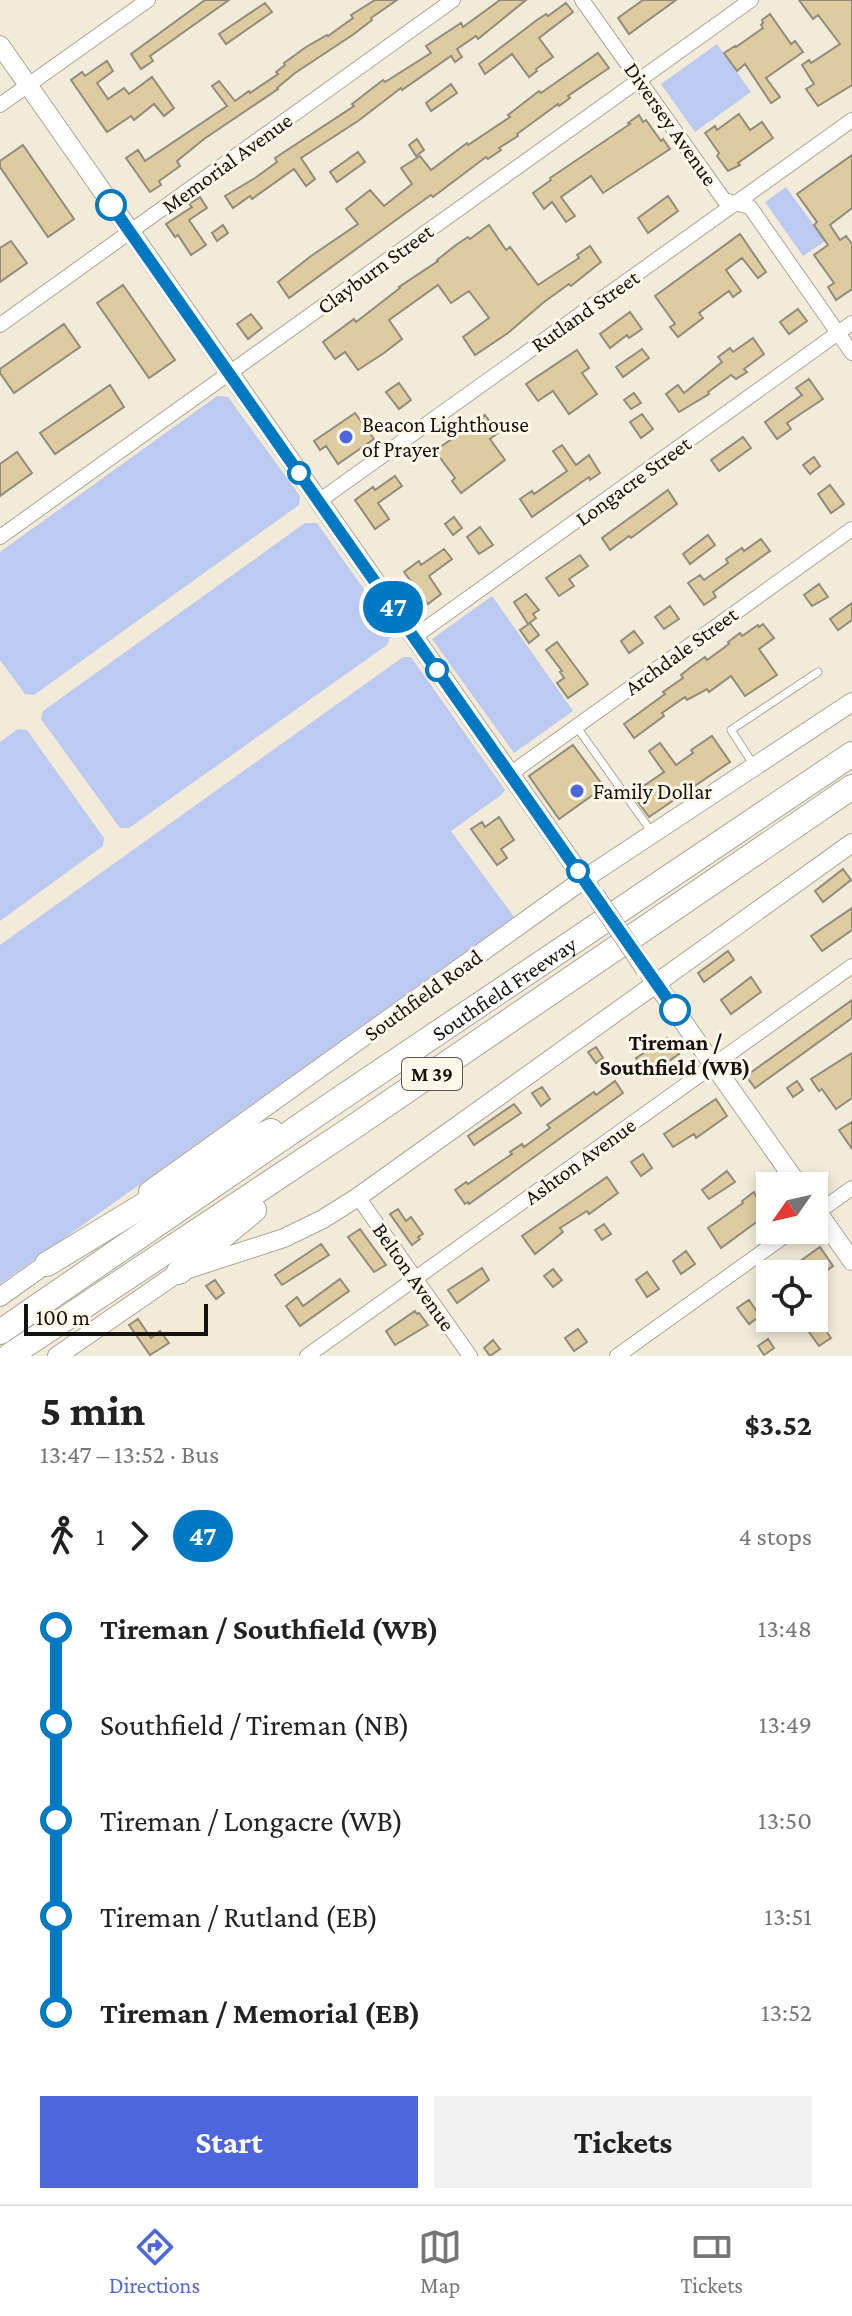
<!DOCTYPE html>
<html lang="en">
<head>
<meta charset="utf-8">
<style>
	:root { --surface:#fff; --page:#f2f2f2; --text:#222; --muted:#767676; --line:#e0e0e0; --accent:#4e66db }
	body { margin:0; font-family:"Crimson Pro",serif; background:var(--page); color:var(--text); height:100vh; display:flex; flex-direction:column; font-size:30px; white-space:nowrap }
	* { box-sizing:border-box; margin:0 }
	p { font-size:26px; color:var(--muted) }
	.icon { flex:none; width:44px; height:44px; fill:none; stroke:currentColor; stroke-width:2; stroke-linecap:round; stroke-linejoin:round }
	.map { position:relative; height:1356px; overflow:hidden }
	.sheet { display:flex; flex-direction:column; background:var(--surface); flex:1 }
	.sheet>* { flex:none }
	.badge { padding:0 16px; border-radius:26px; font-size:28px; line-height:52px }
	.needle { width:52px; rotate:236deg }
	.buttons { position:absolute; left:756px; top:1172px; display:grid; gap:16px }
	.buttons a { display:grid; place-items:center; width:72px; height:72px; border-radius:0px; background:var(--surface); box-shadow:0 4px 12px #0003; font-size:40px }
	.scale { position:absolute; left:24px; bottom:20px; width:184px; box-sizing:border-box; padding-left:8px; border:4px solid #15130d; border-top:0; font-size:22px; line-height:28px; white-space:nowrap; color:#15130d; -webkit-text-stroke:6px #fef8eb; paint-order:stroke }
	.map>.badge { position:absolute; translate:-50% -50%; box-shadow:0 0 0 4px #fff }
	.legs { display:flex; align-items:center; gap:12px; height:88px; padding:0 40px; font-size:26px }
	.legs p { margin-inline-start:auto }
	.overview { display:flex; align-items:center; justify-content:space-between; height:136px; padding:0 40px }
	h1 { font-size:44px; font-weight:700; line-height:60px }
	.button { display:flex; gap:16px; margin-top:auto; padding:16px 40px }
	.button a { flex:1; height:92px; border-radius:0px; background:var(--accent); color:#fff; font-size:32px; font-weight:700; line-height:92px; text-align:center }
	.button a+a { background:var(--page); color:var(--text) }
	ul { padding:0 40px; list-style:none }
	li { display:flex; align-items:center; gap:28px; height:96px; font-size:30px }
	li i { display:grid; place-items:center; width:12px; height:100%; margin:0 10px; background:currentColor }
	li i::after { content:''; width:20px; height:20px; margin:-10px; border:6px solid; border-radius:50%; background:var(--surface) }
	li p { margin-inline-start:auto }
	li:first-child i { background:linear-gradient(#0000 50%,currentColor 0) }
	li:last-child i { background:linear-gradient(currentColor 50%,#0000 0) }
	.dock { display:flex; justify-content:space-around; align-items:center; height:112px; border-top:2px solid var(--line); background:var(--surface); font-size:22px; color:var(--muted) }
	.dock a { display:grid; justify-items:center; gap:4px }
	.dock .selected { color:var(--accent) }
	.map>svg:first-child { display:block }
	.green { fill:#bcc9f0 }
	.building { fill:#decba0; stroke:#928c7c; stroke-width:2 }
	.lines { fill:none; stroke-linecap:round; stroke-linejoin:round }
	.lane-casing { stroke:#aca595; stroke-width:9 }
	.street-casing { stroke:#aca595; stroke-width:16 }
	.secondary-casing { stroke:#aca595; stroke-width:20 }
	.highway-casing { stroke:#aca595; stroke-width:26 }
	.lane { stroke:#fff; stroke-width:7 }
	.street { stroke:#fff; stroke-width:14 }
	.secondary { stroke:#fff; stroke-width:18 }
	.highway { stroke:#fff; stroke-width:24 }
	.secondary-bridge-casing { stroke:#aca595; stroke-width:20; stroke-linecap:butt }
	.secondary-bridge { stroke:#fff; stroke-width:18 }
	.line-1-casing { stroke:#fff; stroke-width:18 }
	.line-1 { stroke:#0079c2; stroke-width:12 }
	.stop-1-dot { fill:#fff; stroke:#0079c2; stroke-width:4 }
	.poi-dot { fill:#4e66db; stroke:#fef8eb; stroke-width:3 }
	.labels { text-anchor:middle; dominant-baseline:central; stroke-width:6; stroke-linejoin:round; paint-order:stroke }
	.shield { fill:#fef8eb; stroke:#5b5850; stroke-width:2 }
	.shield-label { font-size:20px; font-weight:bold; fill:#15130d }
	.street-label { font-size:22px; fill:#15130d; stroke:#fef8eb }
	.poi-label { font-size:22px; fill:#15130d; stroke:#fef8eb; text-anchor:start }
	.stop-label { font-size:22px; font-weight:bold; fill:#15130d; stroke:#fef8eb }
</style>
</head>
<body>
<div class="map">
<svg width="852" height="1356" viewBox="0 0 852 1356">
	<rect width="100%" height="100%" fill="#f2ebda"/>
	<!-- green -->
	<path class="green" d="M717,44L751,92L695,132L661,84Z
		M786,187L825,241L803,256L765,202Z
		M217,396L228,397L300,496L299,505L34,695L25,694L0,660V552Z
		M305,523H317L393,630L387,645L129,828H120L41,719L43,711Z
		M492,596L573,711L514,753L432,639Z
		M403,657H411L505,790L501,795L451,831L514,917L0,1284V945Z
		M18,729L27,730L104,838L103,846L0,921V742Z"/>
	<!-- building -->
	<path class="building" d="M205,0H229L150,56L153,61L141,69L131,54Z
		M375,0H397L371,18L372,20L354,34L295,73L277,88L278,89L204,139L177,161L180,166L159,181L161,185L150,192L126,158L138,150L145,161L227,106L212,86L219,81L235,101L249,91L250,93L278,74L276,72L285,65L284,63L306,47L327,35L328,36L353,18L351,15Z
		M500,0H526L478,39L476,36L457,49L462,57L455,62L451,56L402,90L401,88L358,121L301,158L315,179L306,186L294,169L252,199L250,196L233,208L225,196L255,178L277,162L275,158L354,106L352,104L383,80L385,82L431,53L426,46L461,23L463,27Z
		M643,0H676L629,34L618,18Z
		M799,0H852V85L818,106L806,89L814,84L802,65L809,60L811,63L840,44L818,15L813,19Z
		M265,3L272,12L226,44L219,34Z
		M566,3L573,12L539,38L553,57L536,69L537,71L529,77L512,54L485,74L479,64L537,20L546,14L548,16Z
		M770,14L791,44L795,41L803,52L766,78L780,97L771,103L745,64L737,71L724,53L735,46L736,47L763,28L761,25L763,23L762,20Z
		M598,53L609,68L568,96L570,98L559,106L558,104L517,134L518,136L499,148L501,150L488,159L486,157L433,197L431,195L407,212L289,298L278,282L311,256L358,224L346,209L370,190L384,206L412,184L401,168L420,156L431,170L467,143L468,145L510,117L508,115L539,91L541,93Z
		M107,61L113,71L97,83L108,99L124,88L129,94L152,77L174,108L164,116L154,104L134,120L131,116L107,132L71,80L82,72L85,76Z
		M451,84L457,93L431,111L426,103Z
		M739,114L750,130L762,122L773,138L738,163L740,165L728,171L717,156L719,153L705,133L715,126L717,130Z
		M639,115L643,122L646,120L661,141L663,139L670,149L603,193L591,176L561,197L575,216L566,222L552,202L544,209L533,193L551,180L550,178L630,124L628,123Z
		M417,139L424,150L416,156L409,145Z
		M23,145L74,219L48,237L0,167V161Z
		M358,152L365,162L337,182L330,172Z
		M852,155V208L830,225L840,240L846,236L852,244V289L836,300L828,287L834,283L814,255L828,245L814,225L817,222L797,194Z
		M668,196L678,211L648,233L638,218Z
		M200,197L207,208L189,220L206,245L191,255L178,235L175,237L166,224L192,207L189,204Z
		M223,225L228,233L217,241L212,233Z
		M489,225L506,250L510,247L538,285L579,258L577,255L590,246L601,262L571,286L569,284L544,302L508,333L475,355L463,337L489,318L469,291L451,303L438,285L389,320L402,339L384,353L358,370L345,352L335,359L323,342L354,319L356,322L400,288L399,287L438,261L437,260L456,245L468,237L470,239Z
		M740,234L766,272L758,278L742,258L726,270L741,291L733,297L729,291L699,313L703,318L678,337L670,327L675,324L655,296Z
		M11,241L27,263L0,282V248Z
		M123,285L175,360L149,378L97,303Z
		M798,309L807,321L789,334L780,322Z
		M630,312L642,329L629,338L627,335L610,348L600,334Z
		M251,314L262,328L248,339L237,324Z
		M64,324L80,347L14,393L0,373V369Z
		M753,338L764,354L744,369L747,372L736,379L731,375L708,392L709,394L679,412L666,394L678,385L684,393L722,362L718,357L730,348L733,352Z
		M642,349L649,358L623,377L616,367Z
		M577,350L589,368L582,373L597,394L569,414L553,391L538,401L526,384Z
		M809,379L823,399L787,423L791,429L777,439L765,422L802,395L796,388Z
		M399,383L411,400L399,409L386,392Z
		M110,385L124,407L55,454L40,433Z
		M634,393L641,403L631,409L624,400Z
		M355,413L374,439L338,464L326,446L320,450L314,441Z
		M642,414L653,429L641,438L630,422Z
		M485,415L498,433L490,439L505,460L461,493L452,481L455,478L435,451Z
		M743,437L751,448L719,471L711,460Z
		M562,445L576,465L589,455L600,473L590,480L589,477L532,517L520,499L532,491L534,494L567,471L553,451Z
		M17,452L32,473L0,496V464Z
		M814,457L820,466L810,474L803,465Z
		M395,476L402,486L378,503L389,519L375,529L355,500L373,487L375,490Z
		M830,485L844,504L831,513L818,494Z
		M668,490L677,504L631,538L629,536L610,550L602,538Z
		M454,517L462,528L453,535L445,524Z
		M480,527L493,545L479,554L467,537Z
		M708,535L715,545L690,564L683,554Z
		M761,539L770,551L713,592L716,597L704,605L688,583L700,575L704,580L728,563L726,559L742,548L744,551Z
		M444,549L452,559L429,576L441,594L428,604L404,572L419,561L421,565Z
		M580,555L588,566L569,579L574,586L559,596L546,578Z
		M819,584L828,597L812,606L804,595Z
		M526,594L539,610L533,614L536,618L528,624L514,602Z
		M852,603V620L838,630L830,619Z
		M670,606L679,619L664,629L655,617Z
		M530,623L539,635L529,643L520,630Z
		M763,624L774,638L759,649L777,675L745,696L731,676L709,692L707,689L687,700L685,697L662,713L664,716L634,738L624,724L665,694L663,692L683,678L681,675L691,667L705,657L707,660L729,644L728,642L740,633L742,636L758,625L759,627Z
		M634,631L643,643L629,653L621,641Z
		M557,642L588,684L568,698L557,683L564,678L560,672L562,671L546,650Z
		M712,736L730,762L649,817L632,794L664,772L649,751L660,743L676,765L693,753L691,750Z
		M573,745L604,787L559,819L529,776Z
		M499,817L514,840L501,849L507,858L497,865L471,829L482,822L485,827Z
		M843,869L851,880L823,902L815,891Z
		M852,908V930L822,951L811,936Z
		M728,951L734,960L704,982L698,973Z
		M751,977L761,992L731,1014L721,1000Z
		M852,1000V1018L755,1088L746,1076Z
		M667,1038L679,1054L648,1076L636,1058Z
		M596,1047L603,1058L596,1063L588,1052Z
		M852,1053V1098L836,1109L822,1089L819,1091L811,1079Z
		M615,1081L623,1093L469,1204L468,1202L465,1204L455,1190L466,1182L468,1184L512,1154L510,1152L522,1144L524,1147L550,1128L547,1125L594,1092L596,1095Z
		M797,1081L803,1090L793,1097L787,1088Z
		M542,1087L550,1099L541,1106L532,1093Z
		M716,1099L727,1116L696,1138L694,1134L673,1147L664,1134Z
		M514,1104L521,1113L474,1145L468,1136Z
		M852,1122V1149L839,1130Z
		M643,1154L652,1168L641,1176L631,1162Z
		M727,1171L735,1182L709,1199L702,1190Z
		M607,1177L618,1193L589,1214L587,1211L560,1228L563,1232L535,1254L522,1236Z
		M770,1187V1212L721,1248L708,1228L743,1203L742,1201L754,1192L756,1196Z
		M398,1209L406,1221L411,1217L423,1234L418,1237L420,1239L412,1245L390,1214Z
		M604,1224L611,1234L602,1240L595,1230Z
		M360,1229L386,1265L374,1272L348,1237Z
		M321,1244L329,1255L282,1285L275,1275Z
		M820,1247L833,1266L814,1280V1274H782Z
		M686,1251L695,1264L681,1274L673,1261Z
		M482,1268L489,1280L457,1303L448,1290Z
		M553,1269L562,1280L553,1287L544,1276Z
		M647,1272L659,1289L647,1297L636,1280Z
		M340,1279L349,1291L300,1326L286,1306L297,1297L303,1306Z
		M215,1280L224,1293L216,1299L206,1286Z
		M814,1291L826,1308L814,1317Z
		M749,1300L760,1316L749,1324L737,1308Z
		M415,1311L417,1314L419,1313L428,1325L395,1345L386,1331Z
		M799,1318H817L831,1338L819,1346Z
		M138,1319L151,1338L160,1331L169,1343L150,1355L129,1325Z
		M578,1329L587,1342L574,1351L565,1338Z
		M768,1339L774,1348L764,1355L758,1346Z
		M493,1340L500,1349L490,1356L484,1348Z"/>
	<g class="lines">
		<defs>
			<path id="lane" d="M576,726L651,831
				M753,764L731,730L818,672"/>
			<path id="street" d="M582,0L724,200L750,207L852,353
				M0,105L148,0
				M0,325L453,0
				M319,501L852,120
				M0,537L751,0
				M414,637L852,323
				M510,774L852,529
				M358,1197L470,1356
				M814,1215L852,1188
				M307,1356L852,966
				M617,1356L793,1230"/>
			<path id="secondary" d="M0,45L590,888
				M650,975L799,1186
				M148,1191L584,879L852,702
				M814,1207L852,1261
				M0,1297L56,1257
				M57,1356L179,1272L284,1238L323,1219L358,1197L852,843"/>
			<g id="highway">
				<path d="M47,1264L254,1138L271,1131"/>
				<path d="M179,1272L254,1210"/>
				<path id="s1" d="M0,1332L332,1104L852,754"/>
				<path d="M9,1356L349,1130L852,787"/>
			</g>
		</defs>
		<!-- lane casing -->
		<use href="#lane" class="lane-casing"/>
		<!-- street casing -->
		<use href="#street" class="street-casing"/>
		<!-- secondary casing -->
		<use href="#secondary" class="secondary-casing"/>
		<!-- highway casing -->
		<use href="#highway" class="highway-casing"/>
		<!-- lane -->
		<use href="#lane" class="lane"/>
		<!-- street -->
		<use href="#street" class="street"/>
		<!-- secondary -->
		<use href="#secondary" class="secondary"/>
		<!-- highway -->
		<use href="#highway" class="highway"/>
		<defs>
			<path id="secondary-bridge" d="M595,895L645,969"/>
		</defs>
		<!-- secondary-bridge casing -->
		<use href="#secondary-bridge" class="secondary-bridge-casing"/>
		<!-- secondary-bridge -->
		<use href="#secondary-bridge" class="secondary-bridge"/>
	</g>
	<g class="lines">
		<defs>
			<path id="line-1" d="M111,205L675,1010"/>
		</defs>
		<!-- line-1 casing -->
		<use href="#line-1" class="line-1-casing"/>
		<!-- line-1 -->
		<use href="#line-1" class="line-1"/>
	</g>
	<!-- markers -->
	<g class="stop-1-dot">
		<circle cx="111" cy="205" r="14"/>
		<circle cx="299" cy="473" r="10"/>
		<circle cx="437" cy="670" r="10"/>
		<circle cx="578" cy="871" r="10"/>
		<circle cx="675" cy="1010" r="14"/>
	</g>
	<g class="poi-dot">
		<circle cx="346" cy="437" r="8"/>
		<circle cx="577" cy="791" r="8"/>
	</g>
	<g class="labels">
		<!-- shield labels -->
		<rect class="shield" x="402" y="1058" width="60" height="32" rx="6"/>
		<g class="shield-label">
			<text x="432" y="1074">M 39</text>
		</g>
		<!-- street labels -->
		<g class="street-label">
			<text transform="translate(671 124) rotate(55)">Diversey Avenue</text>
			<text transform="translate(227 163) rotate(-36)">Memorial Avenue</text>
			<text transform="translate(375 269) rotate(-36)">Clayburn Street</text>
			<text transform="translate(585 311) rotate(-35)">Rutland Street</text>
			<text transform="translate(633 481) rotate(-36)">Longacre Street</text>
			<text transform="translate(681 651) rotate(-36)">Archdale Street</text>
			<text stroke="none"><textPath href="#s1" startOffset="610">Southfield Freeway</textPath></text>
			<text transform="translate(423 995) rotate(-36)">Southfield Road</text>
			<text transform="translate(580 1161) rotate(-36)">Ashton Avenue</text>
			<text transform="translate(414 1277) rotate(55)">Belton Avenue</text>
		</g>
		<!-- poi labels -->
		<g class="poi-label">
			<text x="362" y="424">Beacon Lighthouse<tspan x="362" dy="25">of Prayer</tspan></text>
			<text x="593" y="791">Family Dollar</text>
		</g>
		<!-- stop labels -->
		<g class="stop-label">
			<text x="675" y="1042">Tireman /<tspan x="675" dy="25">Southfield (WB)</tspan></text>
		</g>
	</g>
</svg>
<div class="buttons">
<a><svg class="needle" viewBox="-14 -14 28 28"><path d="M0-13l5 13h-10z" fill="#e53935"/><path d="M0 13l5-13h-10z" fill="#767676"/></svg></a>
<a><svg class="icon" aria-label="locate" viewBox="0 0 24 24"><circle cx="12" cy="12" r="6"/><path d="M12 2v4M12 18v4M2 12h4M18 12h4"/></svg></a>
</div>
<div class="scale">100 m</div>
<b class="badge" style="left:393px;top:607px;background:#0079c2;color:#fff">47</b>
</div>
<section class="sheet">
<div class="overview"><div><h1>5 min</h1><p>13:47 – 13:52 · Bus</p></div><b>$3.52</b></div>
<div class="legs"><svg class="icon" aria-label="walk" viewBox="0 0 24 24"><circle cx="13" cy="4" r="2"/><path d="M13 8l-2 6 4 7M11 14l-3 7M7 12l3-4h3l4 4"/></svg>1<svg class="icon" aria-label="forward" viewBox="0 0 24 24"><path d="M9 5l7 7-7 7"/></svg><b class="badge" style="background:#0079c2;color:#fff">47</b><p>4 stops</p></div>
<ul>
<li><i style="color:#0079c2"></i><b>Tireman / Southfield (WB)</b><p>13:48</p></li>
<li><i style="color:#0079c2"></i><span>Southfield / Tireman (NB)</span><p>13:49</p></li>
<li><i style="color:#0079c2"></i><span>Tireman / Longacre (WB)</span><p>13:50</p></li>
<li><i style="color:#0079c2"></i><span>Tireman / Rutland (EB)</span><p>13:51</p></li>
<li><i style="color:#0079c2"></i><b>Tireman / Memorial (EB)</b><p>13:52</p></li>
</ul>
<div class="button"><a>Start</a><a>Tickets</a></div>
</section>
<nav class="dock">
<a class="selected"><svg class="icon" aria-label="directions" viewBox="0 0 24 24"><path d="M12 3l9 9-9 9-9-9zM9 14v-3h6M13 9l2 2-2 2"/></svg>Directions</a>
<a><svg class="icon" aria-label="map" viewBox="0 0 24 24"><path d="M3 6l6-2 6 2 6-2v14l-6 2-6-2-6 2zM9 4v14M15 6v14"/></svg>Map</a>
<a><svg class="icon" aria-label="tickets" viewBox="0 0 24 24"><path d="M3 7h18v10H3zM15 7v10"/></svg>Tickets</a>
</nav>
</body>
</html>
